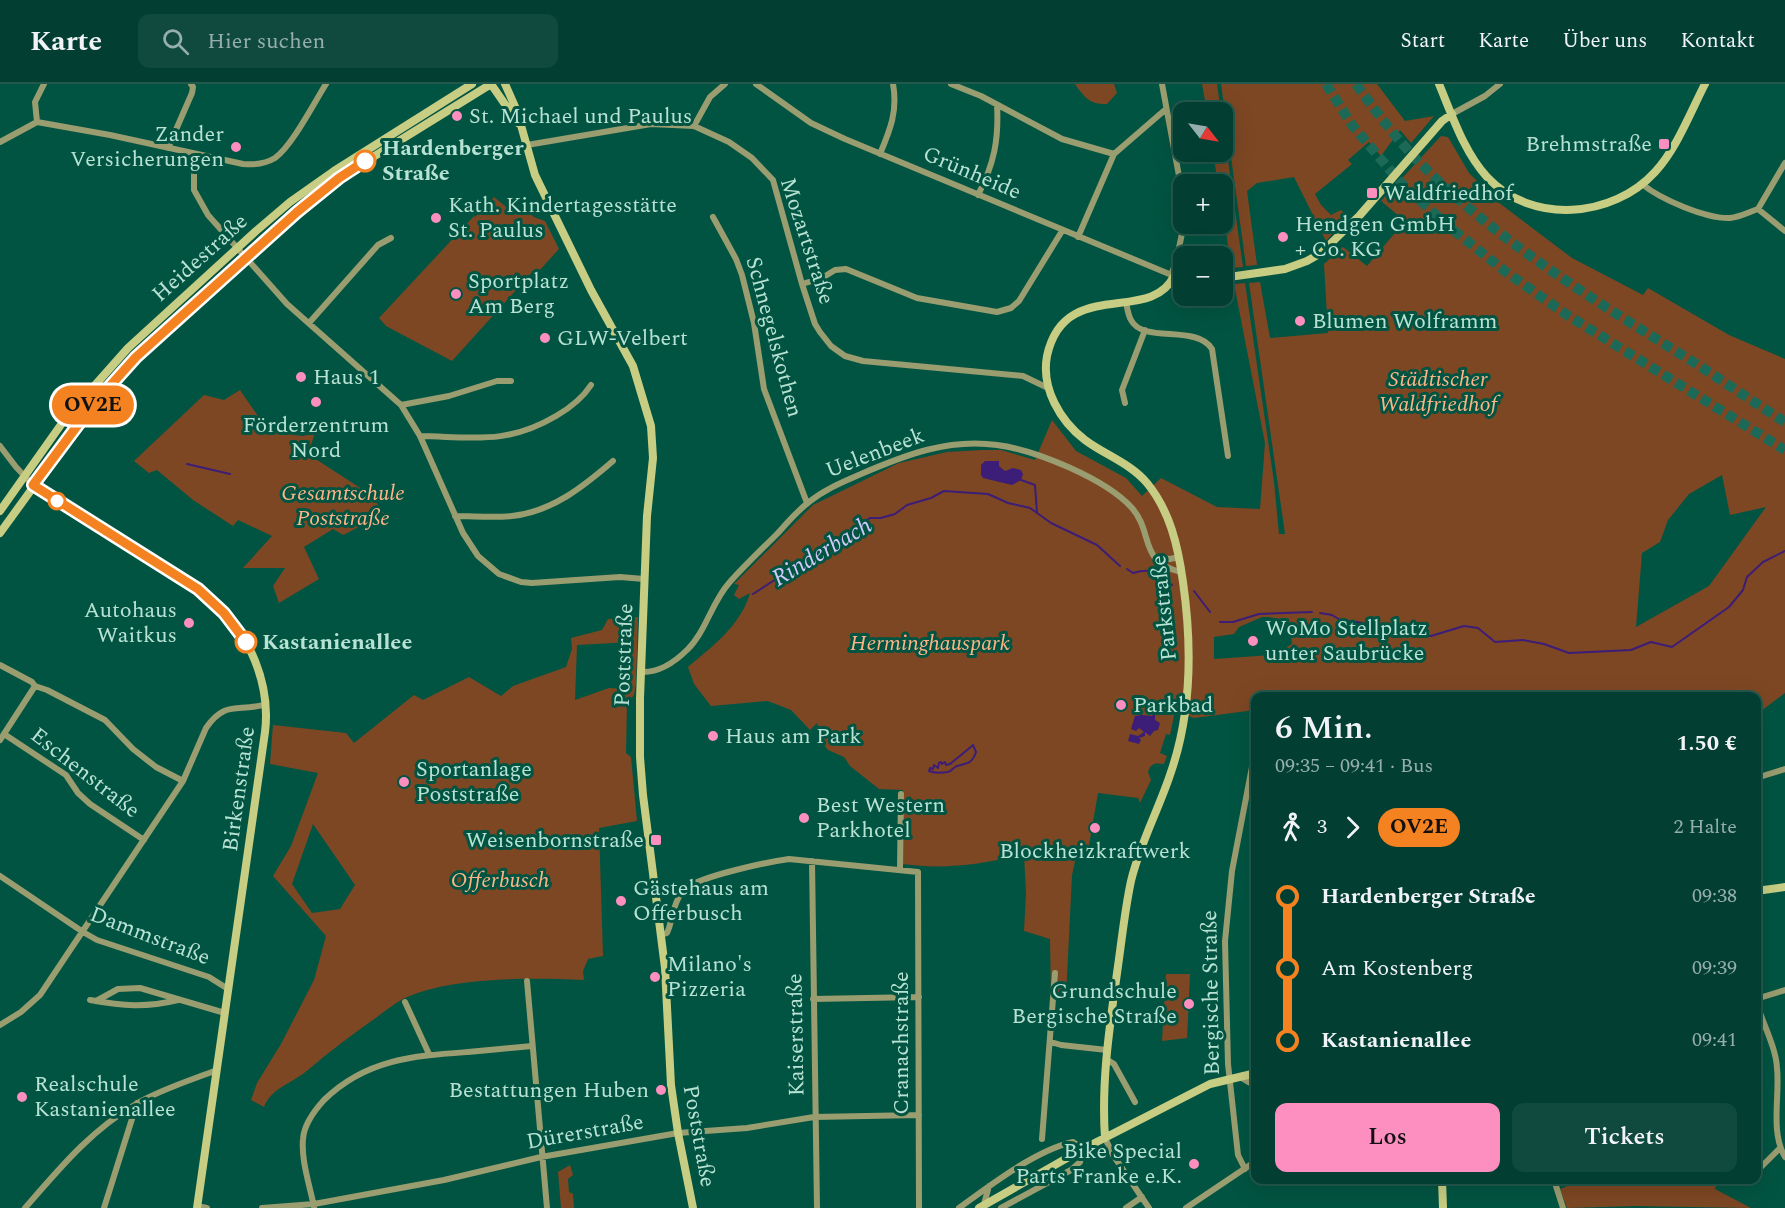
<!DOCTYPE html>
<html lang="de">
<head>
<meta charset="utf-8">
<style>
	:root { --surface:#023f32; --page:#104a3e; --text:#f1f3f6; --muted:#96afac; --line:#23584d; --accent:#fd8ec0 }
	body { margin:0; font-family:Spectral,serif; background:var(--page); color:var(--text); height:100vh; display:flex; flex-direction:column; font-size:22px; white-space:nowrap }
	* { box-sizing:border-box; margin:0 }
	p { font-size:20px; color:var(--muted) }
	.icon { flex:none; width:33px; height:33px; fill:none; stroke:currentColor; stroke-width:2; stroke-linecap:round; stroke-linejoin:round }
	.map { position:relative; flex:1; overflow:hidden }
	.side { position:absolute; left:1251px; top:608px; width:510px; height:492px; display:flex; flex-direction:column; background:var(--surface); border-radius:12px; box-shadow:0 6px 24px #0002,0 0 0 2px var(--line) }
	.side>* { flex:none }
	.badge { padding:0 12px; border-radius:20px; font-size:21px; line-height:39px }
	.needle { width:39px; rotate:121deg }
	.fabs { position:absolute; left:1173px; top:18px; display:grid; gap:12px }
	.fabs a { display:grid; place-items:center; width:60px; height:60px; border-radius:12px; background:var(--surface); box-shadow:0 6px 24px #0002,0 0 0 2px var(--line); font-size:30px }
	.map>.badge { position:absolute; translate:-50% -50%; box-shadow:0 0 0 3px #fff }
	.legs { display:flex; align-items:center; gap:9px; height:66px; padding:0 24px; font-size:20px }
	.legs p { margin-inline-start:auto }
	.headline { display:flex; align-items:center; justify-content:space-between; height:102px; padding:0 24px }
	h1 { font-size:33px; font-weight:600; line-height:45px }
	.primary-button { display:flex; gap:12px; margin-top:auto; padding:12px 24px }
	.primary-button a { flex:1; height:69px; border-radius:12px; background:var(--accent); color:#111; font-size:24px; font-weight:600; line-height:69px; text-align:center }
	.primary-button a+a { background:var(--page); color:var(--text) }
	ul { padding:0 24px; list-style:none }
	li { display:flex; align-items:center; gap:21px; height:72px; font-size:22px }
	li i { display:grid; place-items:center; width:9px; height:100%; margin:0 8px; background:currentColor }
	li i::after { content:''; width:15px; height:15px; margin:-8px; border:4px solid; border-radius:50%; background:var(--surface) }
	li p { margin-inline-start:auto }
	li:first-child i { background:linear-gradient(#0000 50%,currentColor 0) }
	li:last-child i { background:linear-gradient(currentColor 50%,#0000 0) }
	header { display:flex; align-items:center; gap:36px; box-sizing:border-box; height:84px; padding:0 30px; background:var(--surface); border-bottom:2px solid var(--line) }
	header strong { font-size:28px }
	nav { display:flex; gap:33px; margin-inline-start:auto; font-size:21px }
	.search { width:420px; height:54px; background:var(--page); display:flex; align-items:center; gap:15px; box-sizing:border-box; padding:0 21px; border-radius:12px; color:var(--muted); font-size:22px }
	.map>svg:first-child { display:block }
	.green { fill:#7d4723; fill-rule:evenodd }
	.water { fill:#3c1d78 }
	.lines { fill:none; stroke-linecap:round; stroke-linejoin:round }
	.stream { stroke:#3c1d78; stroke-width:2 }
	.highway-tunnel { stroke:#1d6958; stroke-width:10; stroke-dasharray:10 5; stroke-linecap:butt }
	.street { stroke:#999d6f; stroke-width:6 }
	.secondary { stroke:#c7cd82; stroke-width:8 }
	.line-1-casing { stroke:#fff; stroke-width:14 }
	.line-1 { stroke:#f58220; stroke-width:9 }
	.poi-dot { fill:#fd8ec0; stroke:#025442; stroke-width:2 }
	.stop-1-dot { fill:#fff; stroke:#f58220; stroke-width:3 }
	.labels { text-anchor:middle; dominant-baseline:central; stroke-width:6; stroke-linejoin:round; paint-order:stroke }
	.poi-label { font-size:22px; fill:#b8e2d3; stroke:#025442; text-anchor:start }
	.stop-label { font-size:22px; font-weight:bold; fill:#b8e2d3; stroke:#025442; text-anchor:start }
	.street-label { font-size:22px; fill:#b8e2d3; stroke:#025442 }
	.park-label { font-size:22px; font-style:italic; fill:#feb487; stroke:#025442 }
	.water-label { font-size:24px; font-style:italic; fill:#d1c9fb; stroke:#025442 }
</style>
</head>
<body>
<header>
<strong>Karte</strong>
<div class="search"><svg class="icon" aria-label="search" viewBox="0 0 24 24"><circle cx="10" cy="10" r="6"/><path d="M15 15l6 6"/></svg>Hier suchen</div>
<nav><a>Start</a><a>Karte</a><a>Über uns</a><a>Kontakt</a></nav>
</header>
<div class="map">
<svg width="1785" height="1124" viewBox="0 0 1785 1124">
	<rect width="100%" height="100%" fill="#025442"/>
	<!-- green -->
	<path class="green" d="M1075,0H1114L1117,9L1107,20C1090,21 1084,13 1075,0Z
		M1202,0H1217L1221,28H1207Z
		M1221,0H1377L1405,37L1434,32L1411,59L1400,46L1381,72L1369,58L1348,76L1352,80L1315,110L1321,121L1331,131L1341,126L1348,133L1326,157L1294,93L1257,99L1247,107L1257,181L1246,182Z
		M1223,41L1243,183L1231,184L1223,125L1222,100H1218L1213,68H1222Z
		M1441,52L1448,53L1469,89L1498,118L1572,174L1643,211L1648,204L1729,251L1785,275V609L1757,630L1756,612H1256L1255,626L1194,634L1175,627L1170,651L1166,650L1160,669L1167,672L1164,680C1155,679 1151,679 1148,688L1151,696L1140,719L1138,714L1098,709L1089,761L1079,760L1072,791L1066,913H1051L1050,855L1024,847L1026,810L1024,770C984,780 944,786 903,780V706L879,705L850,682L844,673L828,666L824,661L817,639L810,646L791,626L768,617L711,622L694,600L688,583C713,562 741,541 750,509L739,515L734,511L739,501L734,500L813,421L899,379L947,368L982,366H1001L1035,376L1052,336L1076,367L1126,394L1142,412L1161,394L1217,423L1260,425L1265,359L1234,200L1245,199L1274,398L1279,450H1285L1249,199L1260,198L1270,254L1328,249L1324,180L1343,163L1367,182L1405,137L1381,117ZM1722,391L1730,431L1766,423L1709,502L1636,543L1642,469L1660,458L1668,436L1689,410ZM1262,533C1273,533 1279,534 1286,543H1290L1292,560L1272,571L1214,575V553L1234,550L1239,543Z
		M494,113L515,130L522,123L534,133L545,137L559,165L539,187L535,185L452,277L386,242L379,234L474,132L475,133Z
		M240,306L269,348L303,352L315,349L308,370L371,411L385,430L343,451L333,445L304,463L319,495L279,519L273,502L285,484H243L272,452L238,436L233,442L193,416L157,386L149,389L134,377L204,311L224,316Z
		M638,533L636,599L634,611L627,619L626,669L631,673L637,737L599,744L603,872L588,875L583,887L584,896C532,894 451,892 403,915C394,920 385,927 377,933C353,950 330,967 308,986C293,999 271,1004 264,1023L251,1016L257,999L281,960L314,896L326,852L273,792L291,762L318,689L270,680L273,641L346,649L354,659L414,611L423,616L469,593L501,612L513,602L566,583L572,565L571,554L602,546L608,535ZM632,558L626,605L609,604L575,616L577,561ZM313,740L355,801L340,825L312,829L292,800Z
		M1166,890H1190L1187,954L1162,957Z
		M570,1081L573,1091L568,1095L569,1108L573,1110L574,1124H561L558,1088Z
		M1585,1095H1719L1715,1105L1751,1124L1635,1122L1567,1124L1560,1105Z"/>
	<!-- water -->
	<path class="water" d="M985,377H999V382L1005,387L1013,384L1021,386L1023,390L1021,396L1012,401L983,394L981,391V381Z
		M1155,628V636L1160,639L1158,646L1154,647L1150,652L1145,648V652L1139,654L1141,656L1139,660L1128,657L1130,650L1138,652L1144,648L1139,644L1136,647L1131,645L1135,632L1142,631L1152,632Z"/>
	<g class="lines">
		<!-- stream -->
		<path class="stream" d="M187,380L230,390
			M1021,396L1035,401L1037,429
			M1127,485L1133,489C1153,483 1156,489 1172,501
			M1194,507L1210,528
			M753,510L870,434H881L895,430L907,421L931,414L944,407L988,410L1008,419L1030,424L1051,439L1097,461L1120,482
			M1320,529L1332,531L1342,537L1357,538L1431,552L1464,542L1478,544L1495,558L1523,556L1544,560L1569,569L1631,566L1651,558L1672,563L1729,523L1743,506L1747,493L1763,478L1785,467
			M1220,538H1233L1259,530L1312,528
			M972,662L950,680L946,681L945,678L942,680L941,678L939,679L938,684L934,681L933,685L930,684L929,687C934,689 942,689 948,688C952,687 954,683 957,682C967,679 972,680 976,668L973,661"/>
		<!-- highway-tunnel -->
		<path class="highway-tunnel" d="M1326,0L1352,41L1401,99L1447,141L1506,188L1567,231L1785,366
			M1356,0C1376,28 1398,57 1422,81C1497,157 1600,220 1690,276C1722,296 1753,318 1785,338"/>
		<!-- street -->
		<path class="street" d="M756,0L811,39L845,55L1174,192
			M951,0L981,12L1062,55L1114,70
			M1162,0L1184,119
			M1452,30L1485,12L1500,0
			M37,38L110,51L243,80C254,81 265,80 275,74C292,62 314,19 326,0
			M37,38L35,18L44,0
			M694,42L710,13L725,0
			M0,58L37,38
			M527,61L651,40L694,42L729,58L752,74L773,96L802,200L815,240L820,248L831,262L845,272L863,277L1023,292L1048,304
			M168,64L192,9L193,3L191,0
			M880,70C890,46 898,27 893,0
			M199,72L194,81V106L208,131L287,220L401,321L420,352L463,449L478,472L499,490L521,498L532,499L620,493L644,495
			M1642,100C1660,115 1706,135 1730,134C1740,133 1749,128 1758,125L1785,79
			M978,111C994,80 999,56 997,21
			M1758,125L1785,147
			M713,133L736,175L742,191L754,239L764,305L807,419
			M1078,153L1114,70L1166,25
			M1171,191L1176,178L1184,140
			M802,200L822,194L835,186L846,185L917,214L997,228L1011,224L1019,217L1062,147
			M1126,218C1127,223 1128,231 1131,236C1143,260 1197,240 1212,265L1228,372
			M309,239L378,161L391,154
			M1125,319L1122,306L1145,246
			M401,321L449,312L497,297H511
			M420,352C473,353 507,361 556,332C570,324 582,315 591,301
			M0,362L16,383L33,401
			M455,432C474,432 493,434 512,432C552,428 584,402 613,377
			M1155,473L1170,475L1179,473
			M0,581L32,598L35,602L47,606L105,636L133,665L156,683L183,697
			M641,588C659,589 676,577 688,565C706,547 712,518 729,499C744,482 761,466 777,450C787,439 797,427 809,418C825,405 843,398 861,390C905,371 949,354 997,361C1036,366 1106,395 1132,424C1154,449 1138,478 1181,488
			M1299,612L1306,610L1316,612
			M4,650L66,691L78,709L90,720L144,756
			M0,656L35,602
			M1756,694L1785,685
			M812,777L817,1124
			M900,785L901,710
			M0,792L83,848L97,856L209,893L228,905
			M661,851L667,849L669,844C673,831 675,814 685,805C700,792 768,778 789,775L918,788L919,1124
			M527,897L547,1124
			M813,915L919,913
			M1756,915L1785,906
			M90,916C123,922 145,924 178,916
			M96,917L118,905L140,904L225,929
			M1756,917C1762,938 1776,963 1777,984C1780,1012 1770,1048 1785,1073
			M405,918L429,970
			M0,941L21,928L40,911L183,697L206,644C226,615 239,629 266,620
			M1051,958L1061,961L1107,966
			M1106,975L1114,980L1135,1018
			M1240,993L1250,999H1256
			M1105,1054L1113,1071L1149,1124
			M1042,1055L1055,889
			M1245,1085L1238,1071L1228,980L1225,857L1232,787L1256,662
			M1756,1088L1780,1064
			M1558,1095L1556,1102L1563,1124
			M984,1120L989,1102
			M197,1122L207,1124
			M314,1123C310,1102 301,1077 303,1055C304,1040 314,1027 324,1016C366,975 413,972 468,968C489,966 511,964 532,962
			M25,1124C60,1084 90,1047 136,1020C159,1006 191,996 217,986
			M104,1124L137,1019
			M262,1124L314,1120L444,1096L541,1073L678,1049L747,1044L814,1033L919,1031
			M959,1124C989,1102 1036,1066 1073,1058L1083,1065L1080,1078L1071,1086L1001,1124
			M1126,1124L1142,1113
			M1186,1124L1256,1077"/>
		<!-- secondary -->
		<path class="secondary" d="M491,0L518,39
			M505,0L517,27L535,91L591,206L633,282L651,342L653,374L647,432L640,614V673L643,711L665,884L671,1001L678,1049L693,1124
			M1439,0C1452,31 1464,68 1487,93C1532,141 1613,134 1655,88C1677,64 1690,29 1705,0
			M1222,194L1285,185L1307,177L1321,169L1360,131L1442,37L1452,30
			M33,401C72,430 116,454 157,479C176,491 197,502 214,517C249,550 271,599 265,648L197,1124
			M0,427L65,335L128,264L256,147L290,118L334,87L472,0
			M0,449L92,322L136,274L171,241L246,173L339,94L491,0
			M1756,807L1785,803
			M1105,1054C1101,996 1110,940 1118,882C1122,854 1125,825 1131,797C1140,759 1159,725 1171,688C1192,627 1192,561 1183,498C1178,462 1170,427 1147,399C1130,379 1105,371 1085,356C1060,337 1041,304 1047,272C1064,192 1151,241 1174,192L1184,194
			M1442,1095L1443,1124
			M979,1124L1083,1065L1210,1000L1256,989"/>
	</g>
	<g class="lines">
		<defs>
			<path id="line-1" d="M246,558L224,529L198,505L33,401L92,322L136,273L297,128L339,94L365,77"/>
		</defs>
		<!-- line-1 casing -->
		<use href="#line-1" class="line-1-casing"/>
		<!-- line-1 -->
		<use href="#line-1" class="line-1"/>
	</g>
	<!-- markers -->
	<g class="poi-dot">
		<circle cx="457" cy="32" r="6"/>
		<rect x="1658" y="54" width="12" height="12" rx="3"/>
		<circle cx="236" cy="63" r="6"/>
		<rect x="1366" y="103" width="12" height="12" rx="3"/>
		<circle cx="436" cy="134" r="6"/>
		<circle cx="1283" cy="153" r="6"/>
		<circle cx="456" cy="210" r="6"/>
		<circle cx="1300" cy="237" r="6"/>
		<circle cx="545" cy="254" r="6"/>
		<circle cx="301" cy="293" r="6"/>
		<circle cx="316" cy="318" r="6"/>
		<circle cx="189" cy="539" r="6"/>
		<circle cx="1253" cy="557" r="6"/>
		<circle cx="1121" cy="621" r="6"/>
		<circle cx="713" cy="652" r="6"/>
		<circle cx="404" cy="698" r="6"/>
		<circle cx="804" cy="734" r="6"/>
		<circle cx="1095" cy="744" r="6"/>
		<rect x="650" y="750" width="12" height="12" rx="3"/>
		<circle cx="621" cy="817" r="6"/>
		<circle cx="655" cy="893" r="6"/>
		<circle cx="1189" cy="920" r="6"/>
		<circle cx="661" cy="1006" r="6"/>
		<circle cx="22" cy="1013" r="6"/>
		<circle cx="1194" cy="1080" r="6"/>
	</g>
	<g class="stop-1-dot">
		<circle cx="365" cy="77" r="10"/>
		<circle cx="57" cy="417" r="8"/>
		<circle cx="246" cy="558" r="10"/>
	</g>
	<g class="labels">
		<!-- poi labels -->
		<g class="poi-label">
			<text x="469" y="32">St. Michael und Paulus</text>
			<text x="224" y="50" text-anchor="end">Zander<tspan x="224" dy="25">Versicherungen</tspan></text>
			<text x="1652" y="60" text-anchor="end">Brehmstraße</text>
			<text x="1384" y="109">Waldfriedhof</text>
			<text x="448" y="121">Kath. Kindertagesstätte<tspan x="448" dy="25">St. Paulus</tspan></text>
			<text x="1295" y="140">Hendgen GmbH<tspan x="1295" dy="25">+ Co. KG</tspan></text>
			<text x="468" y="197">Sportplatz<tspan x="468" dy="25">Am Berg</tspan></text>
			<text x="1312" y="237">Blumen Wolframm</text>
			<text x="557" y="254">GLW-Velbert</text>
			<text x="313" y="293">Haus 1</text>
			<text x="316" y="341" text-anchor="middle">Förderzentrum<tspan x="316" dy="25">Nord</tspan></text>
			<text x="177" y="526" text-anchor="end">Autohaus<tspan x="177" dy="25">Waitkus</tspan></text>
			<text x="1265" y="544">WoMo Stellplatz<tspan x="1265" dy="25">unter Saubrücke</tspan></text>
			<text x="1133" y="621">Parkbad</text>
			<text x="725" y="652">Haus am Park</text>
			<text x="416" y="685">Sportanlage<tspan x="416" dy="25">Poststraße</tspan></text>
			<text x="816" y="721">Best Western<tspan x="816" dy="25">Parkhotel</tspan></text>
			<text x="644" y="756" text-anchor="end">Weisenbornstraße</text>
			<text x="1095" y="767" text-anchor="middle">Blockheizkraftwerk</text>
			<text x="633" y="804">Gästehaus am<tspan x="633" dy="25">Offerbusch</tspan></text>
			<text x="667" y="880">Milano's<tspan x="667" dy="25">Pizzeria</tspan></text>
			<text x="1177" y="907" text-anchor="end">Grundschule<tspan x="1177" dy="25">Bergische Straße</tspan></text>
			<text x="34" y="1000">Realschule<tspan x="34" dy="25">Kastanienallee</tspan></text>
			<text x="649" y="1006" text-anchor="end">Bestattungen Huben</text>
			<text x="1182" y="1067" text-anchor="end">Bike Special<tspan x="1182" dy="25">Parts Franke e.K.</tspan></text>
		</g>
		<!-- stop labels -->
		<g class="stop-label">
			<text x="382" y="64">Hardenberger<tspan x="382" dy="25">Straße</tspan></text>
			<text x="262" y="558">Kastanienallee</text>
		</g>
		<!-- street labels -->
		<g class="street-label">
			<text transform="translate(972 89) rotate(23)">Grünheide</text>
			<text transform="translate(807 157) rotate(72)">Mozartstraße</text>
			<text transform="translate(200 174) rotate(-42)">Heidestraße</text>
			<text transform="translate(774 253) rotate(75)">Schnegelskothen</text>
			<text transform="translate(875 369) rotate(-21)">Uelenbeek</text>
			<text transform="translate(1164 524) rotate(-96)">Parkstraße</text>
			<text transform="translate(624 571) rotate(-88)">Poststraße</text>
			<text transform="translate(85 689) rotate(38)">Eschenstraße</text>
			<text transform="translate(239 705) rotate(-82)">Birkenstraße</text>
			<text transform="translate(150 852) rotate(21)">Dammstraße</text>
			<text transform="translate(1211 909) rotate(-91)">Bergische Straße</text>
			<text transform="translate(796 951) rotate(-91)">Kaiserstraße</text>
			<text transform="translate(901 959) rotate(-90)">Cranachstraße</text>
			<text transform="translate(585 1048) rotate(-10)">Dürerstraße</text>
			<text transform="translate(699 1052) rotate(80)">Poststraße</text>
		</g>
		<!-- park labels -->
		<g class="park-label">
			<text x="1438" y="295">Städtischer<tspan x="1438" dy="25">Waldfriedhof</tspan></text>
			<text x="343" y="409">Gesamtschule<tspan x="343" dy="25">Poststraße</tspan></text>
			<text x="930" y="559">Herminghauspark</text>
			<text x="500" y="796">Offerbusch</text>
		</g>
		<!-- water labels -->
		<g class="water-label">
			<text transform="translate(822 468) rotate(-31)">Rinderbach</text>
		</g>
	</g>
</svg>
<div class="fabs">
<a><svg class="needle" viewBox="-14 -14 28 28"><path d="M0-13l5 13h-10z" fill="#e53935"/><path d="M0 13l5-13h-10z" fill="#96afac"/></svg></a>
<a>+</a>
<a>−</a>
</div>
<b class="badge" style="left:93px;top:321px;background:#f58220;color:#111">OV2E</b>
<section class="side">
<div class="headline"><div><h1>6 Min.</h1><p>09:35 – 09:41 · Bus</p></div><b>1.50 €</b></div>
<div class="legs"><svg class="icon" aria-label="walk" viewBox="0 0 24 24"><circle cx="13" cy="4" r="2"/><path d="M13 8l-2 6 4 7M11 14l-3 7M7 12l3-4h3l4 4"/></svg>3<svg class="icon" aria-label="forward" viewBox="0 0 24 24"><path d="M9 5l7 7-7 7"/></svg><b class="badge" style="background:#f58220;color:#111">OV2E</b><p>2 Halte</p></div>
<ul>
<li><i style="color:#f58220"></i><b>Hardenberger Straße</b><p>09:38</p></li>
<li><i style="color:#f58220"></i><span>Am Kostenberg</span><p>09:39</p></li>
<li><i style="color:#f58220"></i><b>Kastanienallee</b><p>09:41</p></li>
</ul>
<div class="primary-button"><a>Los</a><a>Tickets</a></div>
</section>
</div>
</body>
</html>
